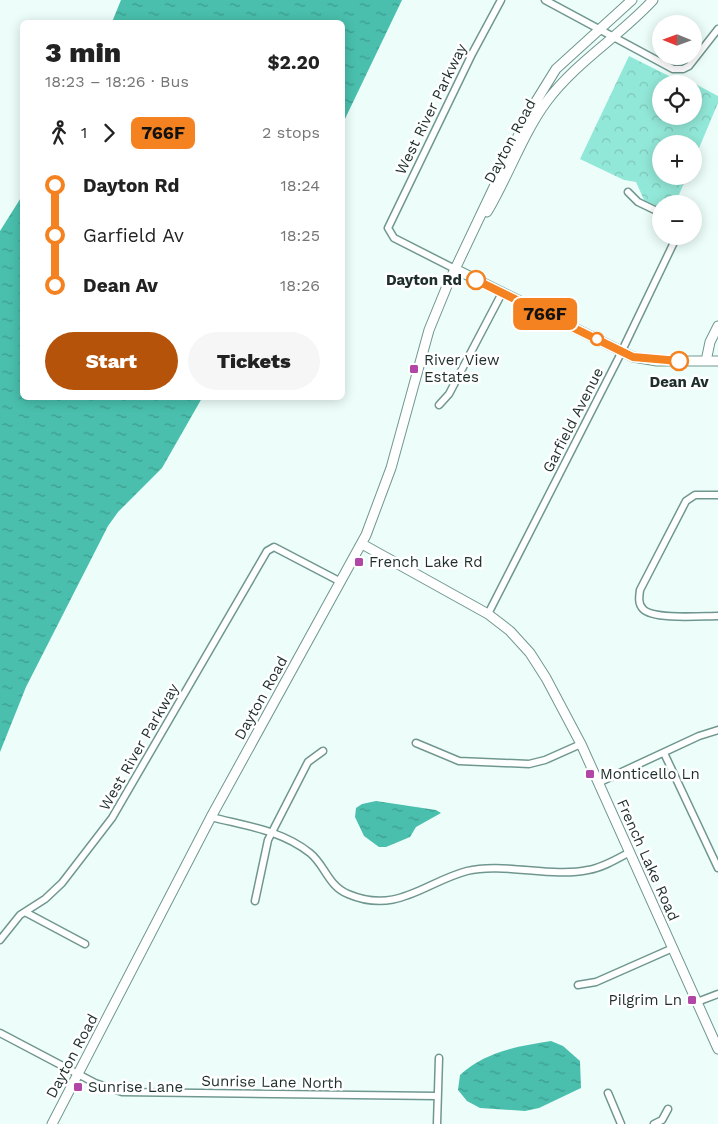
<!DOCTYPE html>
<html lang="en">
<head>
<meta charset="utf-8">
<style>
	:root { --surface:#fff; --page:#f6f6f6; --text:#222; --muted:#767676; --accent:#b45309 }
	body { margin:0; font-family:"Work Sans",sans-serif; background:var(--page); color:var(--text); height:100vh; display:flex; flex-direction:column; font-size:19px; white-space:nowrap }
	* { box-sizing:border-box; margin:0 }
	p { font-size:16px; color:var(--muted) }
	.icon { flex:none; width:28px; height:28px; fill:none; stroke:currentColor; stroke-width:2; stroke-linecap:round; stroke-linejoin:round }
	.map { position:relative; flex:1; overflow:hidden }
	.drawer { position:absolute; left:20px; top:20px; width:325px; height:380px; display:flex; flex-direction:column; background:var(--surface); border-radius:8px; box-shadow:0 2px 12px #0003 }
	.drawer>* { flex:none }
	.badge { padding:0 10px; border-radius:8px; font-size:18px; line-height:32px }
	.needle { width:32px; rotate:271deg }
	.tools { position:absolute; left:652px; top:15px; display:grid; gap:10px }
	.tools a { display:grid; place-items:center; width:50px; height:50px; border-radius:50%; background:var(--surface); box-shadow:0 2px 12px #0003; font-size:25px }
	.map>.badge { position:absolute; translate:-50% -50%; box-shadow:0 0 0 2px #fff }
	.legs { display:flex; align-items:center; gap:8px; height:55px; padding:0 25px; font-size:16px }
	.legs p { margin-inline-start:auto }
	.head { display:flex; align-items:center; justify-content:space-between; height:85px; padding:0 25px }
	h1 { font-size:28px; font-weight:800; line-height:38px }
	.primary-button { display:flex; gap:10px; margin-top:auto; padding:10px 25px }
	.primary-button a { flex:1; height:58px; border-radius:30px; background:var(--accent); color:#fff; font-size:20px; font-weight:800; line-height:58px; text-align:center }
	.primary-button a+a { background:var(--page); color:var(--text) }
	ul { padding:0 25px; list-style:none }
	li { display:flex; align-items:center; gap:18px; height:50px; font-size:19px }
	li i { display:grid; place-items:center; width:8px; height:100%; margin:0 6px; background:currentColor }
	li i::after { content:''; width:12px; height:12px; margin:-6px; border:4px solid; border-radius:50%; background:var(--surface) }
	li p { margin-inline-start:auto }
	li:first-child i { background:linear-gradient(#0000 50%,currentColor 0) }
	li:last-child i { background:linear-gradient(currentColor 50%,#0000 0) }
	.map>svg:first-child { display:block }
	.park { fill:url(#park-crowns); fill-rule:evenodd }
	.water { fill:url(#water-ripples) }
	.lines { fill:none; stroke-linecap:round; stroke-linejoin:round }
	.street-casing { stroke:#70978f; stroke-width:9 }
	.secondary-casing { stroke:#70978f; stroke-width:11 }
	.street { stroke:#fff; stroke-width:6 }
	.secondary { stroke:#fff; stroke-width:9 }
	.line-1-casing { stroke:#fff; stroke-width:11 }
	.line-1 { stroke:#f58220; stroke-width:8 }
	.stop-1-dot { fill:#fff; stroke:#f58220; stroke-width:2.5 }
	.poi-dot { fill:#b146a7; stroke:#fff; stroke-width:2 }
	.labels { text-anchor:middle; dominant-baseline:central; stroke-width:5; stroke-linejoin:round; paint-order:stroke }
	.street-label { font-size:15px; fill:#1e2f2b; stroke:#fff }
	.stop-label { font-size:15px; font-weight:bold; fill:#1e2f2b; stroke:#fff; text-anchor:end }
	.poi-label { font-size:15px; fill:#1e2f2b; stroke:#fff; text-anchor:start }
</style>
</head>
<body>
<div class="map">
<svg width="718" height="1124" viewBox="0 0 718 1124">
	<defs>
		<pattern id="park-crowns" width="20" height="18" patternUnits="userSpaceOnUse" patternTransform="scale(1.25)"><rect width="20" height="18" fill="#92e8d8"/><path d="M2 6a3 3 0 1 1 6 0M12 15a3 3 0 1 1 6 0" fill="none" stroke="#7dc7ba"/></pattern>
		<pattern id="water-ripples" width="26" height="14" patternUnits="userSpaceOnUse" patternTransform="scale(1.25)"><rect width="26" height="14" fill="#4abfad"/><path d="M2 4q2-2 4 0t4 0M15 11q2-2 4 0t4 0" fill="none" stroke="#3d9c8d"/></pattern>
	</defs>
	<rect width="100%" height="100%" fill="#edfefa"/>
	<!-- park -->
	<path class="park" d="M629,56L677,80L686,79L718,96V103L694,160V144H661V176H687L675,204H661V208L644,200L636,182L624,180L580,159ZM661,84H694V116H661Z"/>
	<!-- water -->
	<path class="water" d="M121,0H402L343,123L342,22H112Z
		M22,196V398H202L162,468L118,512L108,526L26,687L0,752V231Z
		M376,801L436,810L441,813L416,827L410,837L386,847H379L364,836L355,817L356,808L362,804Z
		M551,1041L563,1046L580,1061L581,1088L539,1108L525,1111L480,1108L467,1101L458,1090L460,1075C485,1052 518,1046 551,1041Z"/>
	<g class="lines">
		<defs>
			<path id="street" d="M545,0L673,69H683L689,66L718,29
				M628,192L638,202L661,213
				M455,269L394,238L388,228L472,54L501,0
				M439,405L449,394L502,293
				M718,495H695L686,501L640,590C639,597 638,604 643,609C653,620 702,616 718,616
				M488,614L618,359L677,236
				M416,743L459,761L529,764L545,760L581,744
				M664,753L718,868
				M598,783L699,736L718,730
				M211,817C246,826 281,830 310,853C325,865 328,886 348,894C397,915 425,882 467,871C502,862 552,878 588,870C602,868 617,859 630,852
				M255,901L268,840L308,762L323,751
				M25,912L85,944
				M0,940L20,915L45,899L62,883L112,818L267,551L274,547L341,582
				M578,985L596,982L673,948
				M697,1002L718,994
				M0,1033L95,1083L122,1092L437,1096
				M608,1093L621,1124
				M437,1124L439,1058
				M654,1124L662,1120L668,1109"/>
			<path id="secondary" d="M487,212C508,177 523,133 547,101C576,62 620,36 653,0
				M455,269L633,357L657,361H718
				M706,361L710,342L718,326
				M362,544L488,614L510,631L530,653L546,678L581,744L718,1049
				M52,1124L211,817L366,535L391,468L429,330L447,286L530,111L556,69L632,0"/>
		</defs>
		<!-- street casing -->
		<use href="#street" class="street-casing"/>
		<!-- secondary casing -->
		<use href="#secondary" class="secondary-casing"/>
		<!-- street -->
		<use href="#street" class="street"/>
		<!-- secondary -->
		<use href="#secondary" class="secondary"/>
	</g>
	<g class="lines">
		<defs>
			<path id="line-1" d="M476,280L633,357L679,361"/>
		</defs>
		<!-- line-1 casing -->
		<use href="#line-1" class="line-1-casing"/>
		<!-- line-1 -->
		<use href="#line-1" class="line-1"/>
	</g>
	<!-- markers -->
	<g class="stop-1-dot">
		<circle cx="476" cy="280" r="9"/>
		<circle cx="597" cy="339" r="6"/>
		<circle cx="679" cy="361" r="9"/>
	</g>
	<g class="poi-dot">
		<rect x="409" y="364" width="10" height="10" rx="2.5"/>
		<rect x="354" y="557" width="10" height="10" rx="2.5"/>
		<rect x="585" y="769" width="10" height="10" rx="2.5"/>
		<rect x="687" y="995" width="10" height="10" rx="2.5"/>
		<rect x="73" y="1082" width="10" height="10" rx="2.5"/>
	</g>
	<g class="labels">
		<!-- street labels -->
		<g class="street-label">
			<text transform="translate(431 109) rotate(-64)">West River Parkway</text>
			<text transform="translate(510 141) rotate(-62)">Dayton Road</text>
			<text transform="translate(573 420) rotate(-63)">Garfield Avenue</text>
			<text transform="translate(261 698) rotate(-61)">Dayton Road</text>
			<text transform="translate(139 747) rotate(-60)">West River Parkway</text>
			<text transform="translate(648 860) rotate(66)">French Lake Road</text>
			<text transform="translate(72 1056) rotate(-62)">Dayton Road</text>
			<text transform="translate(272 1082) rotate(1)">Sunrise Lane North</text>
		</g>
		<!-- stop labels -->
		<g class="stop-label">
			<text x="462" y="280">Dayton Rd</text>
			<text x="679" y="382" text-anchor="middle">Dean Av</text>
		</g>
		<!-- poi labels -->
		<g class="poi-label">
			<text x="424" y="360">River View<tspan x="424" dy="17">Estates</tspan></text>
			<text x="369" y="562">French Lake Rd</text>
			<text x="600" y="774">Monticello Ln</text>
			<text x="682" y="1000" text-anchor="end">Pilgrim Ln</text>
			<text x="88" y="1087">Sunrise Lane</text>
		</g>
	</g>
</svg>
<div class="tools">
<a><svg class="needle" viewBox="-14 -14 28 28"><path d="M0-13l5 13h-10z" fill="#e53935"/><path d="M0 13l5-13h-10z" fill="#767676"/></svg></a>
<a><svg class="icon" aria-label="locate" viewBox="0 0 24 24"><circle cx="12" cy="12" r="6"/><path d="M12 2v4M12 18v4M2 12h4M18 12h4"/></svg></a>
<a>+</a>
<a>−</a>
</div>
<b class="badge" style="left:545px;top:314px;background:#f58220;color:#111">766F</b>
<section class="drawer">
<div class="head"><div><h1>3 min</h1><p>18:23 – 18:26 · Bus</p></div><b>$2.20</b></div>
<div class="legs"><svg class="icon" aria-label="walk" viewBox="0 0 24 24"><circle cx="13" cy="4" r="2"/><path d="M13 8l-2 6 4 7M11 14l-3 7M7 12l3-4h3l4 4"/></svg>1<svg class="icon" aria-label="forward" viewBox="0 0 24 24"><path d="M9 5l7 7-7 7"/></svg><b class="badge" style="background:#f58220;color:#111">766F</b><p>2 stops</p></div>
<ul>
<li><i style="color:#f58220"></i><b>Dayton Rd</b><p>18:24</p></li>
<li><i style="color:#f58220"></i><span>Garfield Av</span><p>18:25</p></li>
<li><i style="color:#f58220"></i><b>Dean Av</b><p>18:26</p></li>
</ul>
<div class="primary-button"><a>Start</a><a>Tickets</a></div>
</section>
</div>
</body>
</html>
